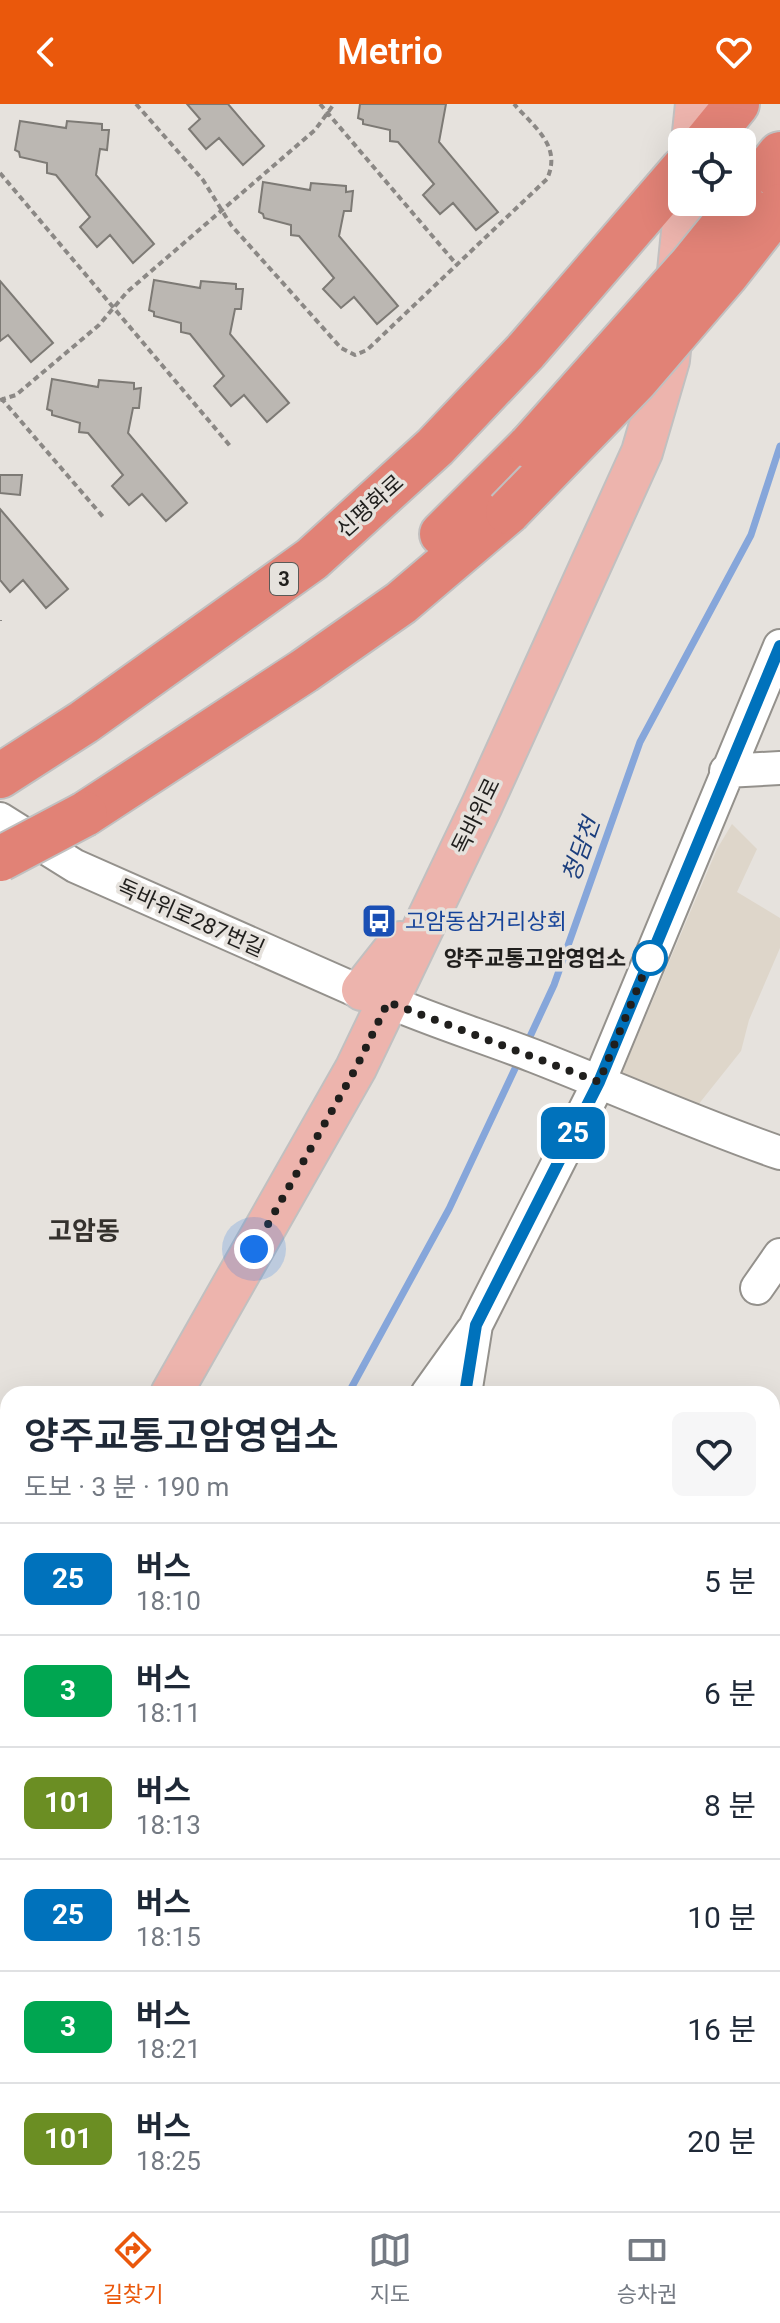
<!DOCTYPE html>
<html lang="ko">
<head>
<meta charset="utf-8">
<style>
	:root { --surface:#fff; --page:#f6f6f7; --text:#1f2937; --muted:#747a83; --line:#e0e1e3; --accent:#ea580c }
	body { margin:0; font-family:Roboto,"Noto Sans KR",sans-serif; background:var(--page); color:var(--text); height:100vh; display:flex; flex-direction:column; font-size:30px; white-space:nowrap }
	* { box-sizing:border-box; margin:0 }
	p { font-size:26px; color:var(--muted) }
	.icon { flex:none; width:44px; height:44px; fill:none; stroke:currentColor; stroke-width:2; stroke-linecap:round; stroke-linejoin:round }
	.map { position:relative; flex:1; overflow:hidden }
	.details { position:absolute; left:0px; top:1282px; width:780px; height:826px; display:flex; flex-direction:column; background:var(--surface); border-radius:24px 24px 0 0; box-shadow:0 8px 32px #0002 }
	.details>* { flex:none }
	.badge { padding:0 16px; border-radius:12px; font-size:28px; line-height:52px }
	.controls { position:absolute; left:668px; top:24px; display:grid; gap:16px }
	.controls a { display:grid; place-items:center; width:88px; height:88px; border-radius:12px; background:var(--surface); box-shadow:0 8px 32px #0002; font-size:40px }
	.you { position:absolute; width:40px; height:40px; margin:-20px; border:6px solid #fff; border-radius:50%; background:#1a73e8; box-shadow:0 0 0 12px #1a73e833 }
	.map>.badge { position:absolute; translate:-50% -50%; box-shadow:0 0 0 4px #fff }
	.round { display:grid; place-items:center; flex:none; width:84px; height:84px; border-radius:12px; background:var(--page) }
	.summary { display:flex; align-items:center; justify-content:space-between; height:136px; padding:0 24px }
	h1 { font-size:38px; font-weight:600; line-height:60px }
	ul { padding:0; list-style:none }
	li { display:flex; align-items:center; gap:24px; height:112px; padding:0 24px; border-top:2px solid var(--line) }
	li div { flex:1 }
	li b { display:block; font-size:30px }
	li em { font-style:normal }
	li .badge { min-width:88px; font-weight:700; text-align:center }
	header { display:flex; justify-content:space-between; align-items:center; height:104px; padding:0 24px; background:var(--accent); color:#fff; font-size:36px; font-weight:600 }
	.tab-bar { display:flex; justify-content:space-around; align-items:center; height:112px; border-top:2px solid var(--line); background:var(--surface); font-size:22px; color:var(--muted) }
	.tab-bar a { display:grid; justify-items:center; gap:4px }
	.tab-bar .current { color:var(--accent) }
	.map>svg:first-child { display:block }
	.built { fill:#ded6ca }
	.green { fill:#9ebe86 }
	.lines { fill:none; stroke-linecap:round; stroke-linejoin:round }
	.stream { stroke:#86a6da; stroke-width:7 }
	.building { fill:#bbb7b2; stroke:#7d7a75; stroke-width:2 }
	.minor-casing { stroke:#94918c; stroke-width:36 }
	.major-casing { stroke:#c1c0c0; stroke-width:44 }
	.highway-casing { stroke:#c1c0c0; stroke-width:48 }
	.path { stroke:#8b8885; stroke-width:4; stroke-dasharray:6 4; stroke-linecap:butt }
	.minor { stroke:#fff; stroke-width:32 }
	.major { stroke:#edb4ad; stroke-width:40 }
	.highway { stroke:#e18276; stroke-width:44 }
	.highway-bridge-casing { stroke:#c1c0c0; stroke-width:48; stroke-linecap:butt }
	.highway-bridge { stroke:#e18276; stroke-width:44 }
	.line-casing { stroke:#fff; stroke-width:18 }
	.line { stroke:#0072bc; stroke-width:12 }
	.walk { stroke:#201f1d; stroke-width:8; stroke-dasharray:0 14.4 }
	.stop-dot { fill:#fff; stroke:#0072bc; stroke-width:4 }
	.labels { text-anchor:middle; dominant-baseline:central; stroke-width:7; stroke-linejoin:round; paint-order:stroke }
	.shield { fill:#e6e2dd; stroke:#5b5a57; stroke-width:2 }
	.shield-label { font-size:20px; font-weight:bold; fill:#201f1d }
	.street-label { font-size:22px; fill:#201f1d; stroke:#e6e2dd }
	.transit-label { font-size:22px; fill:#164399; stroke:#e6e2dd; text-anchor:start }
	.stop-label { font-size:22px; font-weight:bold; fill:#201f1d; stroke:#e6e2dd; text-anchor:end }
	.water-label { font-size:24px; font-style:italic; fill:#1b3e7d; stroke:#e6e2dd }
	.quarter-label { font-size:26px; font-weight:bold; fill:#34312d; stroke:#e6e2dd }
</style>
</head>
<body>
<header><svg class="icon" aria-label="back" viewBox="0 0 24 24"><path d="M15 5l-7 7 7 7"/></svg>Metrio<svg class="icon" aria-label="heart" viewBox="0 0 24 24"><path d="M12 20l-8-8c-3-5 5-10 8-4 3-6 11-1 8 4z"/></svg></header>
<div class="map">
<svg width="780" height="2107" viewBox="0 0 780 2107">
	<rect width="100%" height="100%" fill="#e6e2dd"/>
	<!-- built -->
	<path class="built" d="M732,720L757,745L737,788L780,814V844L749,916L741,947L690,1011L621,971L717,745Z"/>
	<!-- green -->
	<path class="green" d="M772,1859L780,1867V2084L775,2085L772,2096Z
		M661,2100H771L769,2107H660Z"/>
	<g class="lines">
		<!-- stream -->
		<path class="stream" d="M527,939L554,881L640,638L751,431L780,342
			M348,1290L449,1105L520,954
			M0,1788L8,1775"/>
	</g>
	<!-- building -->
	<path class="building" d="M187,0H228L264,42L243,61L219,34L206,45L189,25L200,15Z
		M360,0H446L439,38L498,108L476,126L453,99L440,110L423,91L434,80L398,38L390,37V26L363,20V16L358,14Z
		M20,17L66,24L67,17L102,20V26H109L107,46L100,45L96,71L154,140L133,159L110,131L97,143L80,123L90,113L56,71L47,69V59L20,53L19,48L15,46Z
		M263,78L310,86L311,79L346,82V88L353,87L351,107H344L339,132L398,202L377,220L354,193L341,204L323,185L334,174L299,132L291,131V121L264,114L263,110L259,108Z
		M154,176L200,184L201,177L236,180V185H243L241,205H235L230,230L289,299L267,318L244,291L231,302L214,282L224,272L190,230L181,228V219L154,212V208L149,206Z
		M0,177L53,239L31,258L8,231L0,237Z
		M52,275L98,283L99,276L134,279V285L141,284L139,304H133L128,329L187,399L166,417L142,390L129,401L112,382L123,371L88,329L79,328L80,319L52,311V307L47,305Z
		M0,371H22L20,391L0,389Z
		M0,405L68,485L46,504L23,476L10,488L0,476Z"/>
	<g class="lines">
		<defs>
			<path id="minor" d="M726,667L780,664
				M0,715L75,762L358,887L362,886C417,912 477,930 534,952C616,984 696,1020 780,1049
				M757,1184L780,1151
				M427,1290L472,1227
				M465,1290L476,1221L599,978L780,542
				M772,1576L780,1577
				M10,2107L11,2100
				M120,2107L121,2100
				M486,2107L487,2100"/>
			<path id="major" d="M692,38L696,0
				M362,886L400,838
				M171,1290L356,964L482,701L642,348L669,256L685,98
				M0,1569L8,1556"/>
			<path id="highway" d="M706,38L737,0
				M742,98L780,50
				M442,430L530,342
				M0,672L84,618L312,455L435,343L526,247L682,66
				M85,710L304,567L401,499L508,408"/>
		</defs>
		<!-- minor casing -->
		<use href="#minor" class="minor-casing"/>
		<!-- major casing -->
		<use href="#major" class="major-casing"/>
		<!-- highway casing -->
		<use href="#highway" class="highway-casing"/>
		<!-- path -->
		<path class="path" d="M136,0L203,76L231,121L341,244L355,251L367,246L547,75C562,42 535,24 514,0
			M320,0L457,161
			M0,69L231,343
			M1,294L104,414
			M0,296L16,291L99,221L127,188L315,26L334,0
			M0,516V517"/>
		<!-- minor -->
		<use href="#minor" class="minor"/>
		<!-- major -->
		<use href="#major" class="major"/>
		<!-- highway -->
		<use href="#highway" class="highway"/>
		<defs>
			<path id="highway-bridge" d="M530,342L691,161L742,98
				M508,408L636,276L726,171L780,102
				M0,755L85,710"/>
		</defs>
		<!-- highway-bridge casing -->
		<use href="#highway-bridge" class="highway-bridge-casing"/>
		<!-- highway-bridge -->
		<use href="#highway-bridge" class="highway-bridge"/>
	</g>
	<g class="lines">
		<defs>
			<path id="line" d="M465,1290L476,1221L599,978L780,542"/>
		</defs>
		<!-- line casing -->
		<use href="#line" class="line-casing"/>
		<!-- line -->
		<use href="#line" class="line"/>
		<!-- walk -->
		<path class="walk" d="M254,1145L356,964L388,898L599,978L650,854"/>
	</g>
	<!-- icons -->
	<defs>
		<symbol id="bus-square" viewBox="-11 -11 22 22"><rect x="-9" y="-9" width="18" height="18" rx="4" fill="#1a4fb4" stroke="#e6e2dd"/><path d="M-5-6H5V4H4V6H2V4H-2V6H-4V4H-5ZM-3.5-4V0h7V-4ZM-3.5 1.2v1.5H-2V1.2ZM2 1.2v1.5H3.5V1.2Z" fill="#fff"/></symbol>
	</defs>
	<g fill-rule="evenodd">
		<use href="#bus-square" x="359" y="797" width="40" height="40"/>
	</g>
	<!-- markers -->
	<circle class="stop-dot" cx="650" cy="854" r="16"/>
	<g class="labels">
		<!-- shield labels -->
		<rect class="shield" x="270" y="459" width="28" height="32" rx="6"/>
		<g class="shield-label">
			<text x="284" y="475">3</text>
		</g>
		<!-- street labels -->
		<g class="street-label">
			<text transform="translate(370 402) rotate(-42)">신평화로</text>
			<text transform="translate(476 712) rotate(-64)">독바위로</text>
			<text transform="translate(191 814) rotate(24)">독바위로287번길</text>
		</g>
		<!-- transit labels -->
		<g class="transit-label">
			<text x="405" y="817">고암동삼거리상회</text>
		</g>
		<!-- stop labels -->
		<g class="stop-label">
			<text x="626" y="854">양주교통고암영업소</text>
		</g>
		<!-- water labels -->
		<g class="water-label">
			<text transform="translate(581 746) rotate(-70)">청담천</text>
		</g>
		<!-- quarter labels -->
		<g class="quarter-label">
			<text x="84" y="1127">고암동</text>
		</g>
	</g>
</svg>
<div class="controls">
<a><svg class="icon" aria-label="locate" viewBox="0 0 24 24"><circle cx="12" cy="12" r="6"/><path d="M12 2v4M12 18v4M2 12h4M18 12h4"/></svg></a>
</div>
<div class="you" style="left:254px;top:1145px"></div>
<b class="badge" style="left:573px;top:1029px;background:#0072bc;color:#fff">25</b>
<section class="details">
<div class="summary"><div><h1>양주교통고암영업소</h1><p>도보 · 3 분 · 190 m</p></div><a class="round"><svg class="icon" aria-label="heart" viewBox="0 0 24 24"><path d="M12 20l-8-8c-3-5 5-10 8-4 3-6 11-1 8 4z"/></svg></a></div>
<ul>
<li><span class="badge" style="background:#0072bc;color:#fff">25</span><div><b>버스</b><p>18:10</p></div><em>5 분</em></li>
<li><span class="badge" style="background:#00a651;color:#fff">3</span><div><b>버스</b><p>18:11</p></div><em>6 분</em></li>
<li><span class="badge" style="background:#6b8e23;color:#fff">101</span><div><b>버스</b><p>18:13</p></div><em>8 분</em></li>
<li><span class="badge" style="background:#0072bc;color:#fff">25</span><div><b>버스</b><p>18:15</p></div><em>10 분</em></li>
<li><span class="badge" style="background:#00a651;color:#fff">3</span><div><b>버스</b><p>18:21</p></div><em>16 분</em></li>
<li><span class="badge" style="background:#6b8e23;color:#fff">101</span><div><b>버스</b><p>18:25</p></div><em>20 분</em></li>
</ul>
</section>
</div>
<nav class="tab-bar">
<a class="current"><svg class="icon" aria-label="directions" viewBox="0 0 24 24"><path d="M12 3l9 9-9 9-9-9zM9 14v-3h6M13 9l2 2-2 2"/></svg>길찾기</a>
<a><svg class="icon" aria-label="map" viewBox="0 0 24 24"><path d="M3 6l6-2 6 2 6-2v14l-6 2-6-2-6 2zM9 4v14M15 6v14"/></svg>지도</a>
<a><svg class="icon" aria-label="tickets" viewBox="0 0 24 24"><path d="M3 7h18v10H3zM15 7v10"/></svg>승차권</a>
</nav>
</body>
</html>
